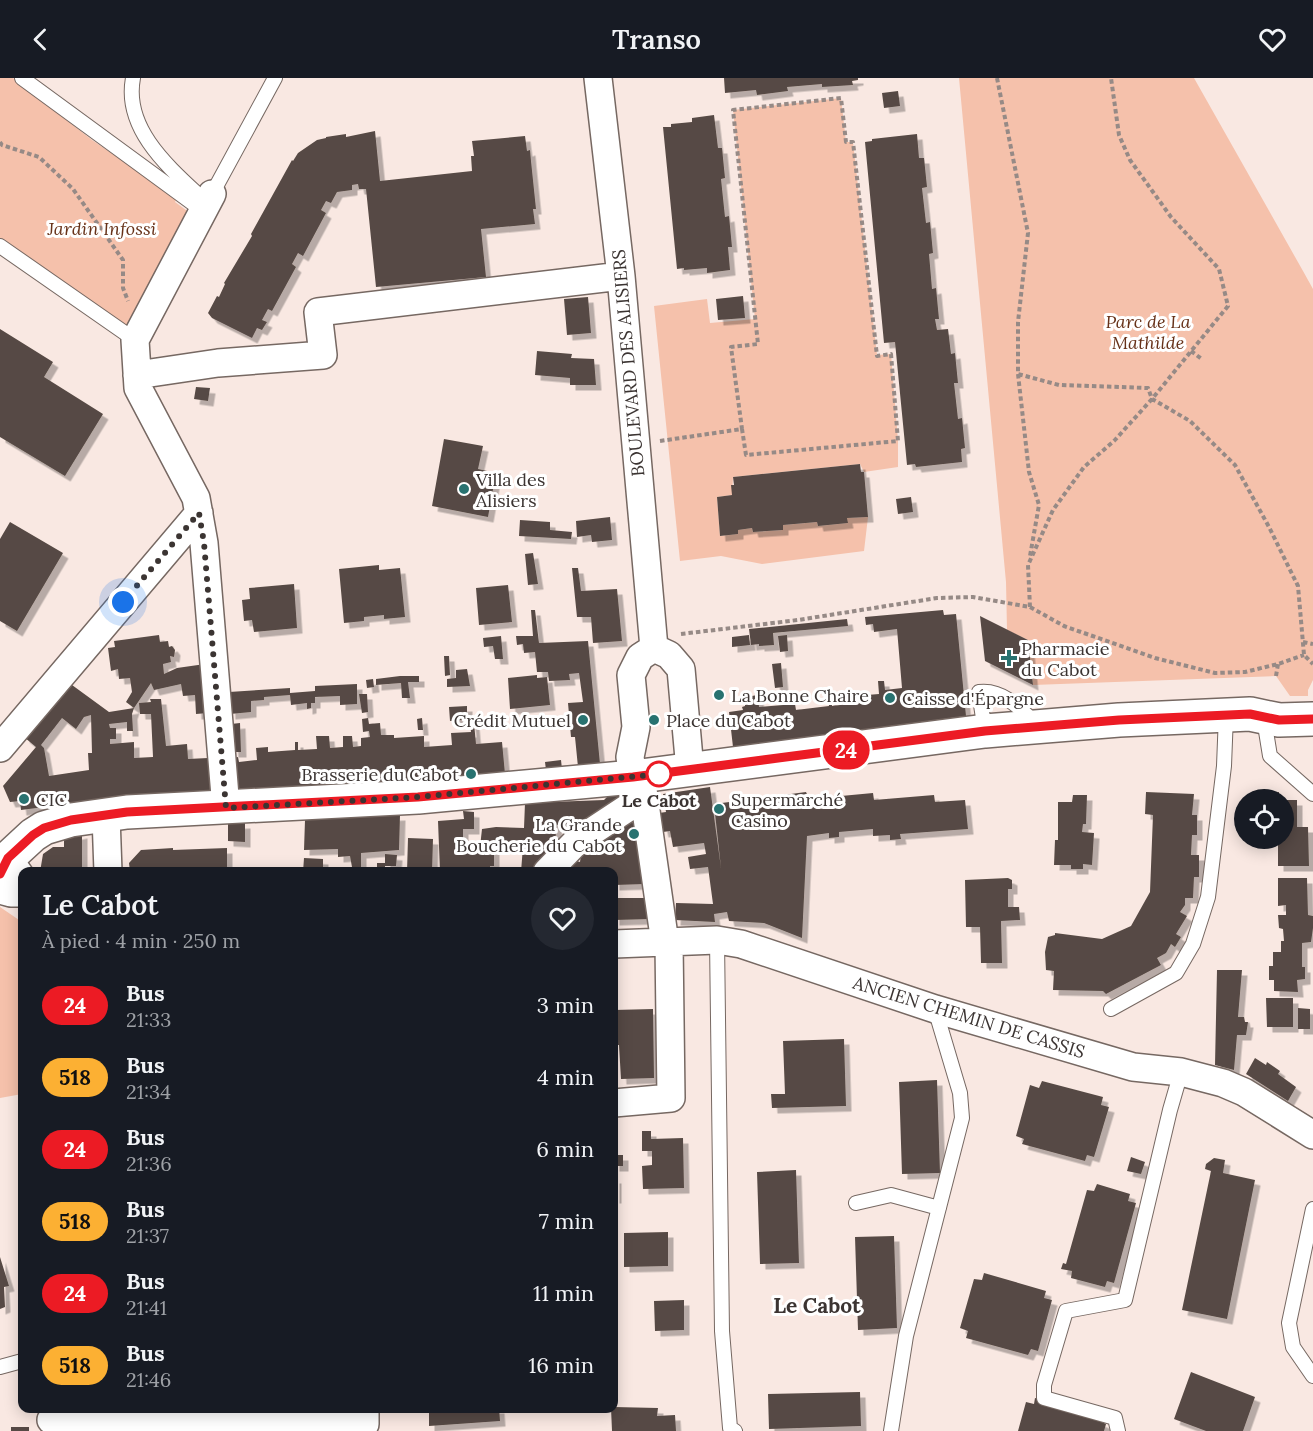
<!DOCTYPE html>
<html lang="fr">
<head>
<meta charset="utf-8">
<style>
	:root { --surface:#171b24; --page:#242831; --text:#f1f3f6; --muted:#9ea1a6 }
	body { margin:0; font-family:Lora,serif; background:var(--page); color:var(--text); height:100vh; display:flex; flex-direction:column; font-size:22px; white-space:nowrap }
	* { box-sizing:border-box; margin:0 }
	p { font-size:20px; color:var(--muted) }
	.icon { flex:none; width:33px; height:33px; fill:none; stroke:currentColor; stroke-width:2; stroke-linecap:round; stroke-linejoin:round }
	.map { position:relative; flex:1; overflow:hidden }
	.sheet { position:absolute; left:18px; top:789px; width:600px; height:546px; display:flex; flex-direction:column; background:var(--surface); border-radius:12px; box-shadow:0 3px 15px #0003 }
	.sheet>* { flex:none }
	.badge { padding:0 12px; border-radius:20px; font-size:21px; line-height:39px }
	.buttons { position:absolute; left:1234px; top:711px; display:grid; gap:12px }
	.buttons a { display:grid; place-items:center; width:60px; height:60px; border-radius:50%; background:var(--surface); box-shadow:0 3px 15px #0003; font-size:30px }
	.you { position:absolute; width:30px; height:30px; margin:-15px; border:4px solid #fff; border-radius:50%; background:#1a73e8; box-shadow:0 0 0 9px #1a73e833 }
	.map>.badge { position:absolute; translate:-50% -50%; box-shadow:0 0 0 3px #fff }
	.round { display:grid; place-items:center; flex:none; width:63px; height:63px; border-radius:32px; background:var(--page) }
	.overview { display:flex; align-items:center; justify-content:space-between; height:102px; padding:0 24px }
	h1 { font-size:28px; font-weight:600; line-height:45px }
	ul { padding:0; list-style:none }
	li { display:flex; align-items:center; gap:18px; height:72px; padding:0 24px }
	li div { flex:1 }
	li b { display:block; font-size:22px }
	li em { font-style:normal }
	li .badge { min-width:66px; font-weight:700; text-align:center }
	header { display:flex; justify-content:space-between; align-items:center; height:78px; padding:0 24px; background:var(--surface); font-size:27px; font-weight:600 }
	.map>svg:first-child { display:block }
	.green { fill:#f5c1ab }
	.building { fill:#574a44; fill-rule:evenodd; filter:url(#shadow) }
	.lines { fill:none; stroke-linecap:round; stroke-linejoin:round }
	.lane-casing { stroke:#766862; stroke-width:16 }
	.street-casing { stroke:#766862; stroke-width:30 }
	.secondary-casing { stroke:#766862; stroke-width:36 }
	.path { stroke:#968a86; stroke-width:4; stroke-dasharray:4.5 3; stroke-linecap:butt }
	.lane { stroke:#fff; stroke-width:14 }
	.street { stroke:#fff; stroke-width:27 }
	.secondary { stroke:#fff; stroke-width:33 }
	.line-casing { stroke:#fff; stroke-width:14 }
	.line { stroke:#ec1b24; stroke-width:9 }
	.walk { stroke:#3b3432; stroke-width:6; stroke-dasharray:0 10.8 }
	.poi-dot { fill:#287270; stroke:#fff; stroke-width:2 }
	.stop-dot { fill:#fff; stroke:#ec1b24; stroke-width:3 }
	.labels { text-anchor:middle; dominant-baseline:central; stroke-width:6; stroke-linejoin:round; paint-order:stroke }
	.park-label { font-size:18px; font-style:italic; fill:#673219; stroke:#fff }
	.street-label { font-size:18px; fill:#3b3432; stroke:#fff }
	.poi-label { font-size:18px; fill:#3b3432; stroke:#fff; text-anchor:start }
	.stop-label { font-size:18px; font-weight:bold; fill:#3b3432; stroke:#fff }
	.quarter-label { font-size:21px; font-weight:bold; fill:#3b3432; stroke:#fff }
</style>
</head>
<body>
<header><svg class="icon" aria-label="back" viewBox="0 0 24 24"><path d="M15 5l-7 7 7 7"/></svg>Transo<svg class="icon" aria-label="heart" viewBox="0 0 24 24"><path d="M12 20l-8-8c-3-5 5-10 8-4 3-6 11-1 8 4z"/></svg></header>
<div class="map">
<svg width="1313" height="1353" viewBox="0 0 1313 1353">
	<defs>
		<filter id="shadow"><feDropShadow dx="5.5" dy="5.5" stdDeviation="0" flood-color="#0004"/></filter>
	</defs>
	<rect width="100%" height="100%" fill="#f9e8e2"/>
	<!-- green -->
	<path class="green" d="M0,0H13L92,62L177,119L175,124L186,132L189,138L131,252L0,160Z
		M959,0H1194L1303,193L1313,211V602L1308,612V618H1290L1276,598L1033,607L1028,562L1007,552L1006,504Z
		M841,20L846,64H853L877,277L891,276L898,363V389L864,394L860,386L733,399L732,417L717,419L720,458L737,456L738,452L752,450L753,454L783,452V447L817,444L818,448L847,445V440L868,439L864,473L762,486L721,478L680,483L654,228L707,221L710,245L755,241L733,32Z
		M0,829L22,844V1016L0,1020Z"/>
	<!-- building -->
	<path class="building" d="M724,0H858V2L852,3L853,7L822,9V6L787,9L788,13L757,17L756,12L725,15Z
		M898,13L900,28L884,30L882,15Z
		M714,37L718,70H722L725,100L721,101L725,139L729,138L732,169H728L730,192L707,195V190L684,192V190L677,191L663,49H671V46L692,44V40Z
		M375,53L380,103L472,93L471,78H474L472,63L525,58L527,73L530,72L531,83L536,131H533L535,146L481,151L486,199L376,209L366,111H359L358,106L352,107V112L337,114L331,125L326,123L321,132L326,135L303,178L298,175L292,186L296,189L272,233L268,231L262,242L267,244L262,252L257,250L252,260L212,240L208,235L217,218L219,219L225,206L224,205L252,158L251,156L292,82L293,83L298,75L317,62L326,60V59L346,56V59Z
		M917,56L919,80H924L927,109L922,110L926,145L930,144L933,175L929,176L932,211L936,210L939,241H935L937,252L948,251L951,276L955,275L958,305H954L958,341L962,340L965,370L961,371L962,384L916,389L915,386L907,387L895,264L884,265L865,64L872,63V61Z
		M743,218L745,240L718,242L716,221Z
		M588,219L591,255L567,257L564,221Z
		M0,251L53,284L44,299L103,336L65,398L0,359Z
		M537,273L572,276L571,280L594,281L596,307H570V300L535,297Z
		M196,309L210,310L208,323L194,321Z
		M444,361L483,368L478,391L496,395L488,439L432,428Z
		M860,386L861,394H864L868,439L847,440L848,445L818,448L817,444L783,447V452L753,454L752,450L738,452V456L720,458L717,419L732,417L731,407H734L733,399Z
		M911,419L913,434L898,436L896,421Z
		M610,439L612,462L592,464L591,457L577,459L576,443Z
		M520,442L550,444V452L572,454L571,461L519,458Z
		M10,444L63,475L17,553L0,543V461Z
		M533,475L538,506L528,507L525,476Z
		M379,487V492L400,490L405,539L384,541V537L364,539V543L344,545L339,491Z
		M572,490H578L581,513L617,511L622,563L593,565L591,539H577Z
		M294,506L297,550L254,554L252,542L244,543L242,522L250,521L249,510Z
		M508,507L512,544L479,547L476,510Z
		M531,532H535L539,565L588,563L600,686L578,689L575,659H571L568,625L583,624L579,595L569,596L570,602L549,603L548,594H537L535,574L524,575L523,566L517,567L516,558H533Z
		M943,532L944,537L956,536L966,638L733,669L729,634L743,632L742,629L745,628V619L758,617L759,629L795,626L796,632L829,628L828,619L831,618L832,628L856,625L855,618L879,616L878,603H884L885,612L902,610L897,551L874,554L873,546L866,547L865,539Z
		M980,538L1028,562L1033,607L985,583Z
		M847,541L848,548L773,555L774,567L759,568V566L751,567L749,551Z
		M159,557L160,564L168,563L169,569L172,568L175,572L174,579L170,578L171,584L163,586L164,596L177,590L205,586L208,635L196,636L195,617L183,618L181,606L154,612L151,605L134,630L132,636L133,653H127V644L109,646L110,650H116V661H110V666L134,664V680L153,679L151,636H140L139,625L151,624L150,621H161L166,668L187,666L188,681L208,680L207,669H211L214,712L136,717L21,732L20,723L10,724L3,708L36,669L24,659L64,612L66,614L72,607L109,634L134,630L126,624L132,614L130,600L119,601L118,591L111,593L108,570L115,569L114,563ZM91,637L92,675H88L89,692L49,698L44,670L41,667L62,640L76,651L84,639Z
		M749,557L750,567L732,569V559Z
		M787,557L788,573L780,574L778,558Z
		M501,558L503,581H495L493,568L484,569L483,560Z
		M444,578H449L450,597L445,598Z
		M781,585L783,609L775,610L772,586Z
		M467,591L470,608L447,609V601L456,600V592Z
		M537,597V600L547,599L550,627L510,631L508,600Z
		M400,598H419V604H408L410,620H402L401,605L376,607V601Z
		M373,601L374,609L367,610L366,602Z
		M357,606V626L340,627V618L315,619V625H311V630L307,631V625L291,627L290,617L264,619V622L251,623V634L230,636L229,614L290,610V615L315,613V608Z
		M359,616H367L368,634L362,635Z
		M467,628V638H461L462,642L450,643L449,629Z
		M368,640L369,646L380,645L381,657H394V660L424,658V669L452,667L451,655L471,654L470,645H474L476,666L502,664L505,696L235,712L233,680L238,679L239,684L257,682L256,670L268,669V674L295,672V664H298V672L317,671L316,658H329L330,670L343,669V658H352L353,669L361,668V660L370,659L369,653L363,654L362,641Z
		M422,640L423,652H418L417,641Z
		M240,645L241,674H233L231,646Z
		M561,682L562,691L546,692L545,684Z
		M710,709L721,790L714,726L806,714L809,721L873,715L874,722L934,717L935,724L965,722L968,751L900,756L901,761L890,762V757L873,758V751L839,754V759L829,760V755L807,758L802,860L764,845L729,843L727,834L714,836L715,844L675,842L676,825L713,826L708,789L690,791L688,779L706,776L704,765L673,769L670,753L663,754L659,735L666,734L663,716Z
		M1146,714L1194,716L1192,737H1197V757H1192L1191,777H1199V799H1194L1193,820H1185V827L1180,834L1187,838L1176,856L1181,859L1175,869L1171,866L1166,875L1157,880L1161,887L1106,916L1103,913L1053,912L1054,893L1046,892L1045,874L1048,859L1055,857V855L1102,861L1131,848L1150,814L1153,737L1145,736Z
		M1279,714V722H1258V715Z
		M626,716L560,761L564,756L563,746L557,747L555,763L548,762L547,769H563L538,794H521L523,768L506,766L494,769V788H490V794H471V789H469L470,794H465L463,789H450V794H440L438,743L464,741L463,733L474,734V751H463V770L480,769L482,751L496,749L524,750L525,725L604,722L608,718Z
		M1073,717H1087L1086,746H1083L1082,754L1094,755L1092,787L1083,786V791H1071V787H1054L1055,762H1058V724H1072Z
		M1284,722H1297V749H1308L1309,788H1278V760H1284Z
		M400,737L399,772L361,775V790L352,789L350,778L338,779V771L304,772L305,742Z
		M628,738L634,747L641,773L646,806L614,807V794H557L566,780L580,784L581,776Z
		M245,745V764L228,763V746Z
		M82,755V794H40L43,776L53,769H64V759Z
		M408,760L433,761L432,794H407Z
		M173,770V772L227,770V794H130L129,785L141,772Z
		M385,776L397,777L396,788H385V794H377V785H385Z
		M304,780L323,781V794H303Z
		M1008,800L1012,802V811H1008V829H1019L1020,842L1001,843L1002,885H981L980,849H966L965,802Z
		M1278,800H1307L1308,837L1313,838V850L1311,864L1302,865V889H1305V901L1297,902L1298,914L1274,913V902H1269V888H1273V874H1281V863H1284L1283,851L1279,850L1278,837H1286V827L1278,828Z
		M614,820H649L651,841L614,842Z
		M1217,892H1242L1238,939H1244L1245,944H1248L1246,957H1237L1234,992L1215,987Z
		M1266,920H1293V949H1267Z
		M1298,930L1310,931V951H1298Z
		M653,931L654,1000L621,1001L619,967H614V932Z
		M844,961L846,1028L772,1030L771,1016H785L783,963Z
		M1255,980L1266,987L1267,984L1280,993L1278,996L1296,1009L1288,1023L1246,996Z
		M937,1002L940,1095L902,1096L899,1004Z
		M1042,1003L1103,1019L1101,1027L1109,1029L1094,1079L1087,1077L1085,1083L1022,1066L1024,1061L1016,1058L1030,1007L1039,1010Z
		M642,1053H651V1061L683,1060L684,1110L643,1111L642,1088L652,1087V1073H642Z
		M614,1077H623V1088H614Z
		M1131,1079L1145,1084L1141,1096L1127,1093Z
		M1214,1080L1225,1082L1223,1095L1255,1102L1227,1241L1182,1232L1211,1093L1205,1091L1206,1086Z
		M796,1092L799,1185L760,1186L757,1094Z
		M614,1100H616V1120H614Z
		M1097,1106L1130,1116L1128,1123L1136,1125L1114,1205L1107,1203L1105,1209L1071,1200L1072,1193L1061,1191L1063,1185L1066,1186L1087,1112L1094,1113Z
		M668,1154V1188L624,1189V1155Z
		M894,1158L897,1250L858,1252L855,1159Z
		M0,1179L9,1208L4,1209L5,1229L0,1231Z
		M984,1195L1046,1213L1044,1220L1052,1222L1038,1273L1031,1271L1028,1277L966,1260L968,1253L960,1250L974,1201L982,1202Z
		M684,1222V1252L655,1253L654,1223Z
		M1191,1294L1255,1319L1243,1353H1206L1174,1341Z
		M860,1314L861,1348L769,1351L768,1316Z
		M1035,1320L1101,1336L1099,1343L1106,1346L1104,1353H1018L1026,1324L1034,1326Z
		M614,1329L658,1330L657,1338L675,1337L676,1353H612L611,1330Z
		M429,1330H499L500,1343L429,1348Z
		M11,1349H29V1353H11Z"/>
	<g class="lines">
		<defs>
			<path id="lane" d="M22,0L202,132
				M133,0C123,53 172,92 207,125
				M212,116L275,0
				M0,168L135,262
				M1264,641L1270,678L1313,716
				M985,653L979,614C1002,611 1020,630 1035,645
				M717,862L722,1253L730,1350L735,1353
				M1111,931L1176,895L1193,866L1208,819L1224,688L1226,637
				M856,1125L891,1117L939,1130
				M1313,1131L1289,1245L1293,1269L1313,1298
				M0,1289L22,1283
				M891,1353L906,1258L962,1040L960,1015L935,931
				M1118,1353L1115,1340L1044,1320V1307L1066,1233L1125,1222L1170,1032L1181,994"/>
			<path id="street" d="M598,0L621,198L654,570
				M212,116L135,262L138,310L196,420L204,465L226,730
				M137,297L218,285L323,277L318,234L621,198
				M0,670L199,435
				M641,698L665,865
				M633,699L630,679L636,649L631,597L640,579L654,570L669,577L681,591L690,692
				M106,738L108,794
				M8,780L22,800
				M547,794L576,764L629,729L645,724
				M0,812L11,815H22
				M614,866L717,862L741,866L935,931L1133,989L1181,994L1223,1005L1244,1014L1313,1057
				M614,1025L671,1020L669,865
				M51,1342L365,1346V1330"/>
			<path id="secondary" d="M0,796L8,780L33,757L44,750L71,742L127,734L418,719L633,699L985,653L1119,642L1250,636L1279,642L1313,641"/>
		</defs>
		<!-- lane casing -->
		<use href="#lane" class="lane-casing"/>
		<!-- street casing -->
		<use href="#street" class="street-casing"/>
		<!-- secondary casing -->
		<use href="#secondary" class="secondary-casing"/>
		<!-- path -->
		<path class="path" d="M997,0L1028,155L1018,244V296L1059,307L1148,310L1152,321L1190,343L1235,387L1269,449L1298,508L1304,577L1313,586
			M0,64L2,67L39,79L73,111L123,182V210L128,223
			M1191,273L1203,282
			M1018,296L1029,394L1039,427L1030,478
			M660,363L742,351L746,377L898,363L891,276L877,278L853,64H846L841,20L733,32L758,266L731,269L742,351
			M1030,529L1028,487L1053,432L1084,389L1114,363L1152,321L1228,228L1219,191L1171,139L1130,82L1119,57L1111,0
			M681,556L798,542L937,520L973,519L1030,529L1064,548L1155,580L1215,595L1245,594L1278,586L1304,577
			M1303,564L1313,566
			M1276,598L1278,586"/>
		<!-- lane -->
		<use href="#lane" class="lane"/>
		<!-- street -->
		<use href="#street" class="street"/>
		<!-- secondary -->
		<use href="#secondary" class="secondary"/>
	</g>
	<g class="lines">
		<defs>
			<path id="line" d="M0,796L8,780L33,757L44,750L71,742L127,734L418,719L633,699L985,653L1119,642L1250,636L1279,642L1313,641"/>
		</defs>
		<!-- line casing -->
		<use href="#line" class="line-casing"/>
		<!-- line -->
		<use href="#line" class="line"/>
		<!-- walk -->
		<path class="walk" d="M123,524L199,435L204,465L226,730L418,719L661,696H659"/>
	</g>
	<!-- markers -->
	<g class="poi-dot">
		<circle cx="464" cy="411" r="6"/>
		<path d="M1006 571h6v6h6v6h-6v6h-6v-6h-6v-6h6z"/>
		<circle cx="719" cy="617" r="6"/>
		<circle cx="890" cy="620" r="6"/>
		<circle cx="583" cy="642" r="6"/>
		<circle cx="654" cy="642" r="6"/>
		<circle cx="471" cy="696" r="6"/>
		<circle cx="24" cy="721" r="6"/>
		<circle cx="719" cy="731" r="6"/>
		<circle cx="634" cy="756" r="6"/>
	</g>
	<circle class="stop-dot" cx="659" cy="696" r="12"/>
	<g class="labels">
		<!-- park labels -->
		<g class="park-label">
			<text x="102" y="150">Jardin Infossi</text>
			<text x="1148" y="243">Parc de La<tspan x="1148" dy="21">Mathilde</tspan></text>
		</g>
		<!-- street labels -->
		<g class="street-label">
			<text transform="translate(628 285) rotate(-95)">BOULEVARD DES ALISIERS</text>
			<text transform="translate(969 939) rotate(17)">ANCIEN CHEMIN DE CASSIS</text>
		</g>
		<!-- poi labels -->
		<g class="poi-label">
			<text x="476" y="401">Villa des<tspan x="476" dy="21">Alisiers</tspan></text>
			<text x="1021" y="570">Pharmacie<tspan x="1021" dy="21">du Cabot</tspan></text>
			<text x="731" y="617">La Bonne Chaire</text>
			<text x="902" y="620">Caisse d'Épargne</text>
			<text x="571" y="642" text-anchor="end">Crédit Mutuel</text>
			<text x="666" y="642">Place du Cabot</text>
			<text x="459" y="696" text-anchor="end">Brasserie du Cabot</text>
			<text x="36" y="721">CIC</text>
			<text x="731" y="721">Supermarché<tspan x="731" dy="21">Casino</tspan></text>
			<text x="622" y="746" text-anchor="end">La Grande<tspan x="622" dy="21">Boucherie du Cabot</tspan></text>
		</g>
		<!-- stop labels -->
		<g class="stop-label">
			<text x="659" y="722">Le Cabot</text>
		</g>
		<!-- quarter labels -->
		<g class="quarter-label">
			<text x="817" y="1227">Le Cabot</text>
		</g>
	</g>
</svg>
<div class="buttons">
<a><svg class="icon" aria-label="locate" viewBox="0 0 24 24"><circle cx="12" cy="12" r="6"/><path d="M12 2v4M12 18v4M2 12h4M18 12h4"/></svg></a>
</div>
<div class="you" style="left:123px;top:524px"></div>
<b class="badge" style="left:846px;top:672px;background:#ec1b24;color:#fff">24</b>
<section class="sheet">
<div class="overview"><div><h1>Le Cabot</h1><p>À pied · 4 min · 250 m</p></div><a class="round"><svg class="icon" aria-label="heart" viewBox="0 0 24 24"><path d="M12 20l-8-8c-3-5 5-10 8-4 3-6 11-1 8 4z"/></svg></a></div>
<ul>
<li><span class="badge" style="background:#ec1b24;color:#fff">24</span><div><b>Bus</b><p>21:33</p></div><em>3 min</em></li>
<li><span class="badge" style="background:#fcb033;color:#111">518</span><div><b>Bus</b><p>21:34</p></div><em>4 min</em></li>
<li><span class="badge" style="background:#ec1b24;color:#fff">24</span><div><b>Bus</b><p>21:36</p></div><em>6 min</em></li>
<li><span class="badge" style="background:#fcb033;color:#111">518</span><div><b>Bus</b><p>21:37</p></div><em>7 min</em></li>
<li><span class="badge" style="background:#ec1b24;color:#fff">24</span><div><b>Bus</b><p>21:41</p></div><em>11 min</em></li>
<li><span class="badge" style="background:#fcb033;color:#111">518</span><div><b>Bus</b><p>21:46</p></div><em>16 min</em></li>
</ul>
</section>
</div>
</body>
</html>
